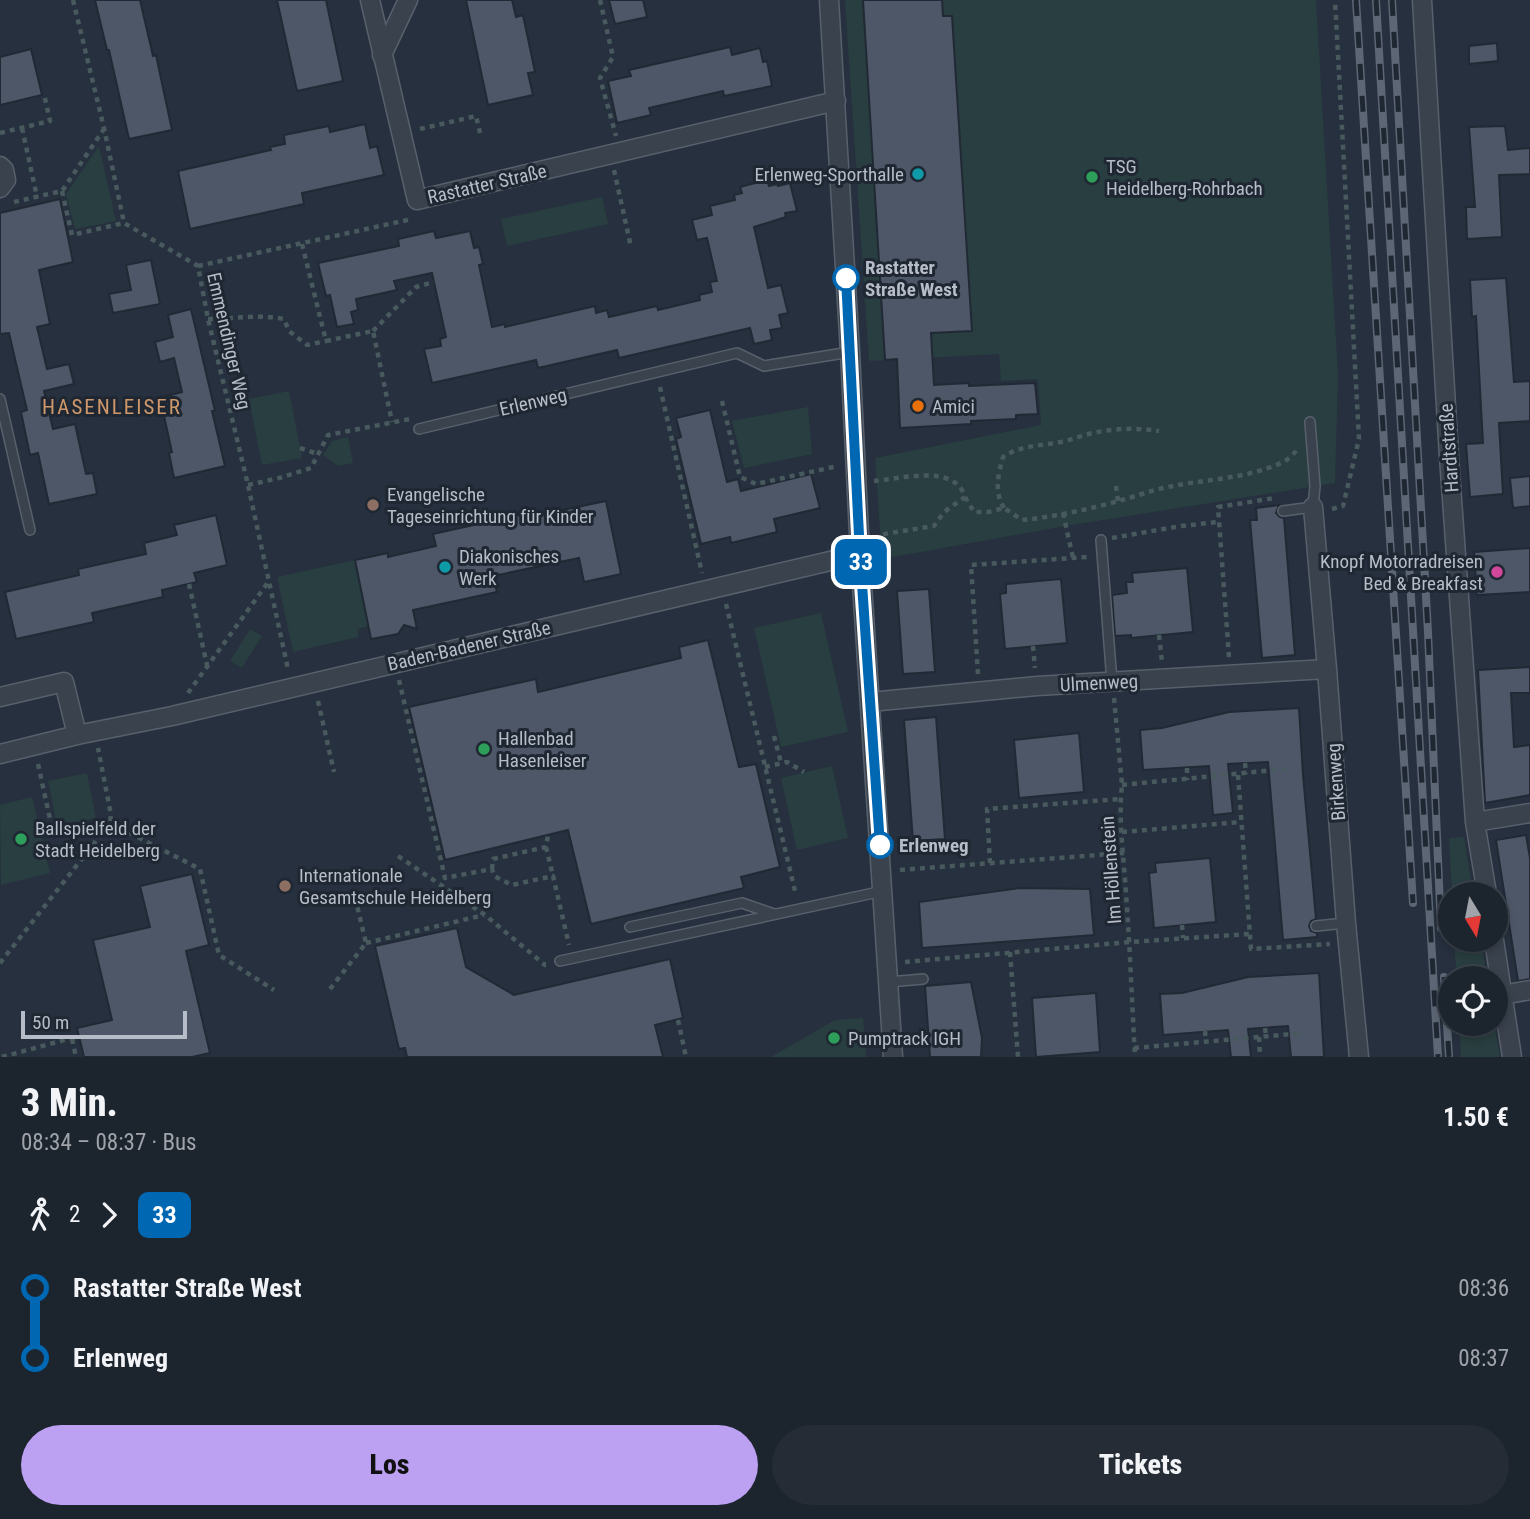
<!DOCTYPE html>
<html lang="de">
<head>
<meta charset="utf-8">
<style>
	:root { --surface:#1c242e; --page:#252c36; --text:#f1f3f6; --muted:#a0a4aa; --line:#3a414a; --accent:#bca0f2 }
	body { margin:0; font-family:"Roboto Condensed",sans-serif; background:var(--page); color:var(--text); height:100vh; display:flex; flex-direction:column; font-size:26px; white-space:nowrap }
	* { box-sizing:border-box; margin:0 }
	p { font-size:23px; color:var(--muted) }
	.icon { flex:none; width:38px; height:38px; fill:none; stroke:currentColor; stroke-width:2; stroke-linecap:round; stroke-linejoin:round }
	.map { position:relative; height:1057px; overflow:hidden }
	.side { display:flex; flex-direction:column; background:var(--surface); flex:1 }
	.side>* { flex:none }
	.badge { padding:0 14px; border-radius:10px; font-size:24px; line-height:46px }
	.needle { width:46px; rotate:170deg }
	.tools { position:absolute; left:1438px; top:882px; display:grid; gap:14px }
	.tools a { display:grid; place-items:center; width:70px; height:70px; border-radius:50%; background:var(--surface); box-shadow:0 4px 10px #0003,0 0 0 2px var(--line); font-size:35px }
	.scale { position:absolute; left:21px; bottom:18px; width:166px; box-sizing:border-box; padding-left:7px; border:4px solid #b6bdc9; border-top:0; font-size:19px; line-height:24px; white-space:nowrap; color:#b6bdc9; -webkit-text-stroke:5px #1f2733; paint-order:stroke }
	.map>.badge { position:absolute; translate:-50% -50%; box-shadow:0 0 0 4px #fff }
	.legs { display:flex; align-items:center; gap:10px; height:77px; padding:0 21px; font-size:23px }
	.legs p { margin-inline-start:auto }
	.headline { display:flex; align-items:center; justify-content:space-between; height:119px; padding:0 21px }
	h1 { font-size:38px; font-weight:800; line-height:52px }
	.button { display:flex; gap:14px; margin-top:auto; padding:14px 21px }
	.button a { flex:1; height:80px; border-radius:42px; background:var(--accent); color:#111; font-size:28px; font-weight:800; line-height:80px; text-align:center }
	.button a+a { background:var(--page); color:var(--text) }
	ul { padding:0 21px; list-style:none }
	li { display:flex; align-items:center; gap:24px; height:70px; font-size:26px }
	li i { display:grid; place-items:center; width:10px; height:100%; margin:0 9px; background:currentColor }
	li i::after { content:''; width:18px; height:18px; margin:-9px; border:5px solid; border-radius:50%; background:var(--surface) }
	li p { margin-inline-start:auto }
	li:first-child i { background:linear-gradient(#0000 50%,currentColor 0) }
	li:last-child i { background:linear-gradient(currentColor 50%,#0000 0) }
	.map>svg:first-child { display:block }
	.green { fill:#293e40 }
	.building { fill:#4d5767; stroke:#212935; stroke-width:2 }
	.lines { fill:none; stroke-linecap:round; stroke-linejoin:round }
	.lane-casing { stroke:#58606c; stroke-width:12 }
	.street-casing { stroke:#58606c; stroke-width:21 }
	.path { stroke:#485a5e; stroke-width:4.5; stroke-dasharray:5 5; stroke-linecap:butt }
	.lane { stroke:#3a424e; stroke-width:9 }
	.street { stroke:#3a424e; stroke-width:18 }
	.rail-casing { stroke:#5c6674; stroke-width:8 }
	.rail { stroke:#1f2733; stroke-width:5; stroke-dasharray:16; stroke-linecap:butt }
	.line-1-casing { stroke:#fff; stroke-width:16 }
	.line-1 { stroke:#0068b3; stroke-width:10 }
	.culture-dot { fill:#0f9aa8; stroke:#1f2733; stroke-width:2.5 }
	.leisure-dot { fill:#2e9e5b; stroke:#1f2733; stroke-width:2.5 }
	.stop-1-dot { fill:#fff; stroke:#0068b3; stroke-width:3.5 }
	.food-dot { fill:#e8710a; stroke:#1f2733; stroke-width:2.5 }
	.education-dot { fill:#8d6e63; stroke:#1f2733; stroke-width:2.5 }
	.hotel-dot { fill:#d1479c; stroke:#1f2733; stroke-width:2.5 }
	.labels { text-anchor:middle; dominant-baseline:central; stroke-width:6; stroke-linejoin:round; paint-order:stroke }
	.poi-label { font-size:19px; fill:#b6bdc9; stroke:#1f2733; text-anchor:start }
	.street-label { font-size:19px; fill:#b6bdc9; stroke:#1f2733 }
	.stop-label { font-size:19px; font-weight:bold; fill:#b6bdc9; stroke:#1f2733; text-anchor:start }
	.neighbourhood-label { font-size:21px; letter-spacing:2px; fill:#cf986b; stroke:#1f2733 }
</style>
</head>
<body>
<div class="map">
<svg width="1530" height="1057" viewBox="0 0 1530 1057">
	<rect width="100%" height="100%" fill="#26303e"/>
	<!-- green -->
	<path class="green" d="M845,0H1316L1338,375L1335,483L1066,526L882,559L875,458L1041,425L1038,379L1001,381L999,354L869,361Z
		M99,146L116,221L75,229L66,194Z
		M602,197L608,224L507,246L501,219Z
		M289,391L302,458L262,465L249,399Z
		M808,407L812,454L744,468L732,421Z
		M348,437L353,463L338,466L323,455L332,441Z
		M355,560L369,626L358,629V637L293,652L277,577Z
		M821,613L848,732L781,747L754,628Z
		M250,629L262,636L242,668L230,661Z
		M832,766L848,838L797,850L781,778Z
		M87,773L96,818L57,826L48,781Z
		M32,797L50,873L1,885L0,805Z
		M1464,837L1473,894H1452L1449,838Z
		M1454,940H1481L1487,978H1457Z
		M863,1018L866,1057H771L835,1020Z
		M1459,1024H1494L1500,1057H1461Z"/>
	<!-- building -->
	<path class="building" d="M95,0H140L153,56L156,55L172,130L129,139L109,50H107Z
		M277,0H326L343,81L297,91Z
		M466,0H512L516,17L523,15L535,72L528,73L533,95L488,105Z
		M609,0H643L647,17L615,24Z
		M863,0H942L943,16H952L972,331L931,333L934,385L969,383V386L1035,383L1038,414L1016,415V419L971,421V424L900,428L897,359L885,360Z
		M1497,43L1498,61L1469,64V46Z
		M730,47L732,55L760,48L763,62L767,61L772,86L724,96L723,91L649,108L651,115L617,123L608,81L631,76L629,70Z
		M31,49L42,95L0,105V57Z
		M365,124L370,148L377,146L384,175L302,193L304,204L190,229L178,171L271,150L270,147L285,144L284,135L329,126L330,132Z
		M1505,126L1508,150L1530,148V174L1499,175L1502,237L1467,239L1466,207H1475L1469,127Z
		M767,180L769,186L777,184L778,186L790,183L797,211L785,213L786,217L754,227L768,288L781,285L788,313L779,315L782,328L770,330L772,340L754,344L750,328L619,358L617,350L538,368L536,360L432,383L424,349L441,346L440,339L446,337L432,273L394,281L397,290L356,299L358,310L351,312L354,324L337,327L330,295L326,296L318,263L399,246L398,239L434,231L436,238L470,231L474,248L479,247L483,264L479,265L492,327L505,324V327L595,306L596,313L607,310L609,317L657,306L658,310L700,300L699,295L712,292L710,282L717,281L707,238L697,240L692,220L712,215L710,206L735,200L734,195L742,193L740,187Z
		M60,199L73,262L39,270L50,324L37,327L47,369L69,364L74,384L44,391L53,429L75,424L86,474L93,473L97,494L49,504L38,453L30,455L21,412L27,410L9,333L0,334V213Z
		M151,260L160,304L113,313L109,294L131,290L126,265Z
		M1506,278L1514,382L1530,381V421L1499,423L1503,494L1470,497L1466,444L1483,443L1476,316L1472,317L1470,280Z
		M191,309L215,411H212L225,466L174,478L169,453L172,452L160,398L182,392L174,358L160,362L155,342L173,337L168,315Z
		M710,410L727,482L738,479L741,491L811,474L820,508L774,519L777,532L731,543L730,537L701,544L676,439L681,437L676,418Z
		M1530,476V506L1513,508L1510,478Z
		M606,501L621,574L584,582L579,558L493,576L497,592L413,610L417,629L404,625L398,634L371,639L355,560L388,553V557L436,546L433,534L524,514V518Z
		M1279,505L1276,513L1280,517L1284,518L1295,655L1262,658L1250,520H1257L1256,508Z
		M216,515L227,565L194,573L197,582L162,590L163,597L92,613L94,622L16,639L5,592L79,575L78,569L146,554L144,543L177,535L174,525Z
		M1530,548V592L1477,595L1474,552Z
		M1187,568L1193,632L1131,638V635L1115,636L1112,595L1127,593L1126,582H1133L1132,573Z
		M1061,579L1067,643L1005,649L1000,594L1006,593V584Z
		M929,589L935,672L903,674L897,591Z
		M708,640L739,767L756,764L780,867L741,877L744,888L591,924L568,830L445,860L409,707L536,679L538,692L681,658L679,647Z
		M1530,667V693H1511L1514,747L1530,745V795L1485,803L1478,670Z
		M1299,708L1303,775L1316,919L1311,921L1309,926L1311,931L1317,933V937L1283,940L1268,762L1228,764L1233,813L1213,815L1209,766L1143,770L1140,730L1162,728L1229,712Z
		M936,717L945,839L913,841L904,720Z
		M1079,733L1084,792L1019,798L1014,740Z
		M1526,835L1530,858V979L1518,981L1496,840Z
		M1210,858L1216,922L1154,928L1149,873L1156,872L1155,863Z
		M192,874L209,945L186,951L210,1053L192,1057H84L77,1028L112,1020L93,940L150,927L140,886Z
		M1020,888L1090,889L1094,935L922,948L919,902Z
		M457,928L466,967L514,995L670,959L683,1018L655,1025L663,1057H407L405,1048L399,1049L375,946Z
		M1319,973L1324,1057H1291L1288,1026L1248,1029L1251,1057H1231L1228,1030L1163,1035L1160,994L1182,993L1248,977Z
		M971,982L982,1038L981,1057H930L925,986Z
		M1096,993L1100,1052L1036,1057L1032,998Z"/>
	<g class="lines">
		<defs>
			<path id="lane" d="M0,399L30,530
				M419,429L737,353L764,366L850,352
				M1283,511L1313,507L1315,486L1310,422
				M1101,540L1112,682
				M1316,926L1346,923
				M630,927L742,903L774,914
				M560,961L883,891
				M889,982L923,979"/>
			<path id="street" d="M370,0L417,200L836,101
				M829,0L850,352L860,554L893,1057
				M1422,0L1449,457L1475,822L1487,894
				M382,55L408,0
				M0,166L4,170L6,180L0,188
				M1313,507L1327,669L1346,923L1359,1057
				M0,697L64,682L77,735L0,754
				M870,702L1037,686L1327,669
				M77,735L172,716L860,554
				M1475,822L1530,813
				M1494,940L1512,1057
				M1502,995L1530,990"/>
		</defs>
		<!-- lane casing -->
		<use href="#lane" class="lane-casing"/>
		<!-- street casing -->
		<use href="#street" class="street-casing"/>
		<!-- path -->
		<path class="path" d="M73,0L104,128L124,223L198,266L208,319L248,485L288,669
			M600,0L613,57L600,78L616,136
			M22,128L37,197
			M420,129L476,116L481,137
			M0,133L50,121L44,94
			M614,170L631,247
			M62,191L72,235L124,223
			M14,202L62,191L104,129
			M302,244L326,341L373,331L392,422
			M198,266L412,219
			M208,319C233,319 259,314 284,319L289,331L307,345L326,341
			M373,331L416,287L434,282
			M660,387L702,573
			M722,401L740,477L756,484L838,466
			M300,448L318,454
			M874,481C900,479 955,463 965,497L944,512L934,526L878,535
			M248,485L279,478L311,468L328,435L410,419
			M1116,486L1118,501
			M965,497L974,512H988L1004,508L1022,520C1054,517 1090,509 1122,500C1137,496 1152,490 1168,487C1205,479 1248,479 1283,462C1289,459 1294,454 1298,448
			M1004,508C994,492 998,475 1003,457C1020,445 1041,446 1061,442C1074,439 1086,434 1098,432C1118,428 1139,428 1159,431
			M1332,509L1343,506L1359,439L1335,0
			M1063,513L1073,558
			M1112,538L1181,526L1218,522
			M189,584L207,665
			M726,604L796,895
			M1159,635L1162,662
			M1033,646L1035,668
			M1229,657L1218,507L1275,498
			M978,674L971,565L1087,557
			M399,680L445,878L492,869L494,876L512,885L553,876L569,945
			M188,693L269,581
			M1114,698L1122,785C1118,821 1124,858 1126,894C1130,948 1132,1003 1135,1057
			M318,701L334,772
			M774,736L781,763
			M1245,763L1246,774
			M38,764L53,833L110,823L200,869L219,955L274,990
			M765,767L787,762L804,772
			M1187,768V780
			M1238,775L1251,949L1330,944
			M1122,785L1285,769
			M1122,832L1241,822
			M546,847L553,876
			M398,856L485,915L545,965H546
			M990,863L987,809L1120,799
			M492,869L493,859L546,847L548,835
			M900,870L1124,853
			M1182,925L1183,938
			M366,943L484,915
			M1010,952L1018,1057
			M905,962L1130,942L1249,934
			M0,963L110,823L111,815L98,748
			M330,989L366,943L353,889
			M678,1020L686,1057
			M1265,1028L1266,1036
			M1205,1031L1206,1042
			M1259,1037L1260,1057
			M72,1039L76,1057
			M1134,1048L1304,1033
			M2,1057L79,1036"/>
		<!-- lane -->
		<use href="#lane" class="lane"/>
		<!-- street -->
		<use href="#street" class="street"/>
		<defs>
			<path id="rail" d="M1356,0L1413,903
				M1376,0L1438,1057
				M1392,0L1428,632L1441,928
				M1444,977L1449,1057"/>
		</defs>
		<!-- rail casing -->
		<use href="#rail" class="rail-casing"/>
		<!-- rail -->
		<use href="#rail" class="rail"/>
	</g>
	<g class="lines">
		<defs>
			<path id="line-1" d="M846,278L860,555L880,845"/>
		</defs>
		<!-- line-1 casing -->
		<use href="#line-1" class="line-1-casing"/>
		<!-- line-1 -->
		<use href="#line-1" class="line-1"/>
	</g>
	<!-- markers -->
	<g class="culture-dot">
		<circle cx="918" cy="174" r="7"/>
		<circle cx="445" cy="567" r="7"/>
	</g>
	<g class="leisure-dot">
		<circle cx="1092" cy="177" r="7"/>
		<circle cx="484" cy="749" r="7"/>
		<circle cx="21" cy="839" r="7"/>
		<circle cx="834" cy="1038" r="7"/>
	</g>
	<g class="stop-1-dot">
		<circle cx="846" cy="278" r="12"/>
		<circle cx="880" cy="845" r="12"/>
	</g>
	<circle class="food-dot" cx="918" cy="406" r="7"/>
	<g class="education-dot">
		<circle cx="373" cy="505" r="7"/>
		<circle cx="285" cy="886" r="7"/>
	</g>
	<circle class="hotel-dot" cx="1497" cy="572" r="7"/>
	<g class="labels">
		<!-- poi labels -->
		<g class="poi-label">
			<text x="1106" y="166">TSG<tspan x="1106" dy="22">Heidelberg-Rohrbach</tspan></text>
			<text x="904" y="174" text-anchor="end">Erlenweg-Sporthalle</text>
			<text x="932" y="406">Amici</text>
			<text x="387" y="494">Evangelische<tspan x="387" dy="22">Tageseinrichtung für Kinder</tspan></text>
			<text x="459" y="556">Diakonisches<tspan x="459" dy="22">Werk</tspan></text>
			<text x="1483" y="561" text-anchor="end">Knopf Motorradreisen<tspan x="1483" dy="22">Bed &amp; Breakfast</tspan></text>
			<text x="498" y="738">Hallenbad<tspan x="498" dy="22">Hasenleiser</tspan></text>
			<text x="35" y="828">Ballspielfeld der<tspan x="35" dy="22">Stadt Heidelberg</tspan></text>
			<text x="299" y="875">Internationale<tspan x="299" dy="22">Gesamtschule Heidelberg</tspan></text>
			<text x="848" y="1038">Pumptrack IGH</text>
		</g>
		<!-- street labels -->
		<g class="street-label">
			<text transform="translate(487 184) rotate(-13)">Rastatter Straße</text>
			<text transform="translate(229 341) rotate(77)">Emmendinger Weg</text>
			<text transform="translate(533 402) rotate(-13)">Erlenweg</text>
			<text transform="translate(1449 448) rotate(-94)">Hardtstraße</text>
			<text transform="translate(469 646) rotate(-13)">Baden-Badener Straße</text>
			<text transform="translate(1099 683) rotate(-3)">Ulmenweg</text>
			<text transform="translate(1336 782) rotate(-94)">Birkenweg</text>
			<text transform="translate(1111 870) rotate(-94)">Im Höllenstein</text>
		</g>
		<!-- stop labels -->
		<g class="stop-label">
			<text x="865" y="267">Rastatter<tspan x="865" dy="22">Straße West</tspan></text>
			<text x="899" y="845">Erlenweg</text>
		</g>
		<!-- neighbourhood labels -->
		<g class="neighbourhood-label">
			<text x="112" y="407">HASENLEISER</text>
		</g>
	</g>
</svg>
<div class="tools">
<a><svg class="needle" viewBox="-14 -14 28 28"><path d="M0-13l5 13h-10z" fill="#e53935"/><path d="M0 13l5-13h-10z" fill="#a0a4aa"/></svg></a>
<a><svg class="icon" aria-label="locate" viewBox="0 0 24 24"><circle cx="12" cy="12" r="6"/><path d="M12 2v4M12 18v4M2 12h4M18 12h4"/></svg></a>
</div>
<div class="scale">50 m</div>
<b class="badge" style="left:861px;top:562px;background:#0068b3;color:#fff">33</b>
</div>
<section class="side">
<div class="headline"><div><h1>3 Min.</h1><p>08:34 – 08:37 · Bus</p></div><b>1.50 €</b></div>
<div class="legs"><svg class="icon" aria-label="walk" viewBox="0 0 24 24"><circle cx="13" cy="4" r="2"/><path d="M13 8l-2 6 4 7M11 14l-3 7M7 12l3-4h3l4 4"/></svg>2<svg class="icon" aria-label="forward" viewBox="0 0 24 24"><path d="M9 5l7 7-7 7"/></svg><b class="badge" style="background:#0068b3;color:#fff">33</b></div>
<ul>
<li><i style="color:#0068b3"></i><b>Rastatter Straße West</b><p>08:36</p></li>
<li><i style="color:#0068b3"></i><b>Erlenweg</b><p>08:37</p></li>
</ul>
<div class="button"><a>Los</a><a>Tickets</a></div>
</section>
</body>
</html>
